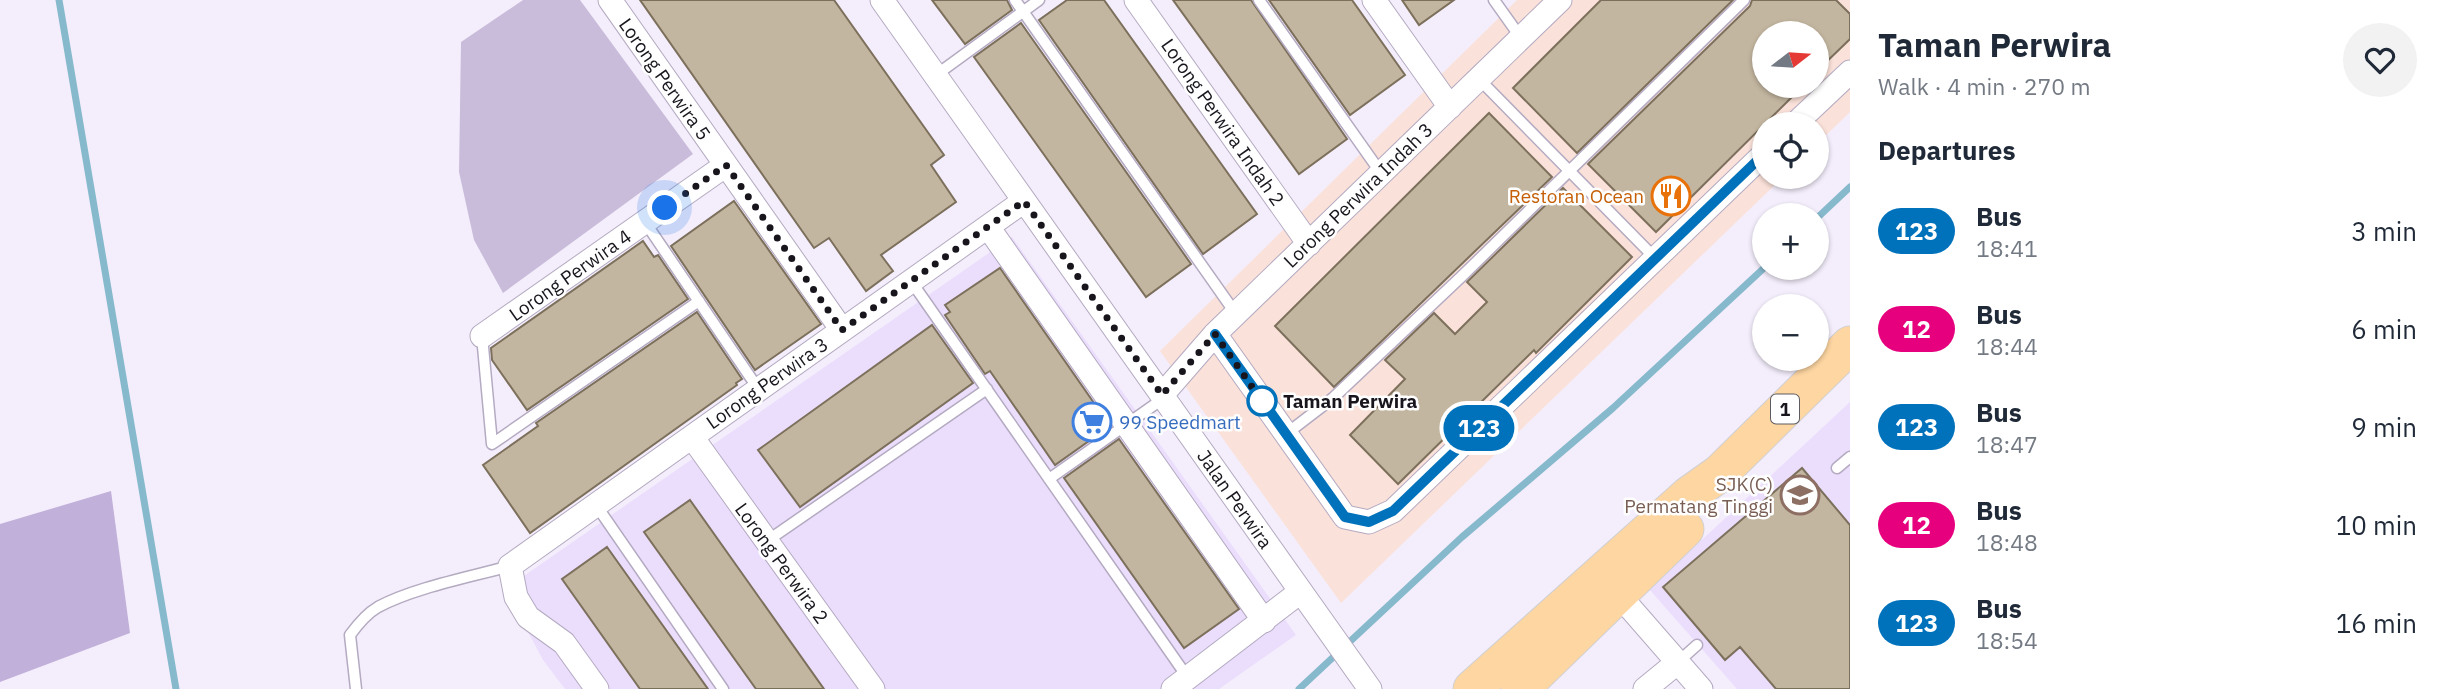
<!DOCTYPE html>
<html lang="en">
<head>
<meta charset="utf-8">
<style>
	:root { --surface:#fff; --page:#f2f2f3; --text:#1f2937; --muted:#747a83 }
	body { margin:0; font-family:"IBM Plex Sans",sans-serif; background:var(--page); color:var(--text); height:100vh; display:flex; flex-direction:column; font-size:26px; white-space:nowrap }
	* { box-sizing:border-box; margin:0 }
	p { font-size:23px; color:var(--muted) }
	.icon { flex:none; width:38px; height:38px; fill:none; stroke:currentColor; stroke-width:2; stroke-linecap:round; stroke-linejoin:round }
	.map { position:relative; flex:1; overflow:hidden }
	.sheet { display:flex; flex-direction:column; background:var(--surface); width:595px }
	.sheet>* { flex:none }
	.badge { padding:0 14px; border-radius:23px; font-size:24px; line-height:46px }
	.needle { width:46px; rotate:73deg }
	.buttons { position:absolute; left:1752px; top:21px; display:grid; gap:14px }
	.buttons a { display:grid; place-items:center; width:77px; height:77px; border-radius:50%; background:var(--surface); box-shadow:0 2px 5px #0004; font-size:35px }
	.you { position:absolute; width:35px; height:35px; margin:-18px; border:5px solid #fff; border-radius:50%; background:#1a73e8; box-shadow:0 0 0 10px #1a73e833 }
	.map>.badge { position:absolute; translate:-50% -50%; box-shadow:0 0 0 4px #fff }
	h2 { padding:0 28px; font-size:26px; line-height:63px }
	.round { display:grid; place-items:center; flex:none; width:74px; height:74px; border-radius:37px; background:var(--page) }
	.summary { display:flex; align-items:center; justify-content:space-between; height:119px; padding:0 28px }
	h1 { font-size:33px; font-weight:700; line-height:52px }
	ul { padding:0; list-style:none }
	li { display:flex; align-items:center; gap:21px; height:98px; padding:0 28px }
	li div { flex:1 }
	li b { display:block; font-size:26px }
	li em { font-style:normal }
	li .badge { min-width:77px; font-weight:700; text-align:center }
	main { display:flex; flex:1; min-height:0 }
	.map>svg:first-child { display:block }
	.commercial { fill:#fae1d9; fill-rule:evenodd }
	.built { fill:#ebdefd }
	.green { fill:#c9bcda }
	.forest { fill:#c1b0d9 }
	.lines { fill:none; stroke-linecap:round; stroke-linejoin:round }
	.stream { stroke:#87b9cd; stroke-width:7 }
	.building { fill:#c3b6a0; stroke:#7c705c; stroke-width:2 }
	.service-casing { stroke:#b4aac1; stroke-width:13 }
	.minor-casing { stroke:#b4aac1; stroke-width:25 }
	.trunk-casing { stroke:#d1d0d2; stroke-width:39 }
	.service { stroke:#fff; stroke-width:10 }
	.minor { stroke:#fff; stroke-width:23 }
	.trunk { stroke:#fed6a2; stroke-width:37 }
	.line-casing { stroke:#fff; stroke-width:16 }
	.line { stroke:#0072bc; stroke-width:10 }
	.walk { stroke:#19151d; stroke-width:7; stroke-dasharray:0 12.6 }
	.stop-dot { fill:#fff; stroke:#0072bc; stroke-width:3.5 }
	.labels { text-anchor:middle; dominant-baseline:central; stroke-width:5; stroke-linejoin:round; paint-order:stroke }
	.shield { fill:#fefefe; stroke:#5e5b60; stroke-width:2 }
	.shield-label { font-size:18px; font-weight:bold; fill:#19151d }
	.street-label { font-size:19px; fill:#19151d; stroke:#fefefe }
	.food-label { font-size:19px; fill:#c56008; stroke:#fefefe; text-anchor:end }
	.stop-label { font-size:19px; font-weight:bold; fill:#19151d; stroke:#fefefe; text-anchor:start }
	.shop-label { font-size:19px; fill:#366cbe; stroke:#fefefe; text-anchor:start }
	.education-label { font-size:19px; fill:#785e54; stroke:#fefefe; text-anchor:end }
</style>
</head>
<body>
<main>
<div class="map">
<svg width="1850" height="689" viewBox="0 0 1850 689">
	<rect width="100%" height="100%" fill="#f4eefc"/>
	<!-- commercial -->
	<path class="commercial" d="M1517,0H1850V112L1817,144L1816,124H1764V177H1783L1341,603L1160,351ZM1764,33H1816V86H1764Z"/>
	<!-- built -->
	<path class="built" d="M1012,237L1296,635L1219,689H565L543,660L505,589Z
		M1850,402V689H1737L1649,589Z"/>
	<!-- green -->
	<path class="green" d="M523,0H580L693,154L503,293L474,240L459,172L461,42Z"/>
	<!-- forest -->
	<path class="forest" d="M111,491L130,633L0,682V524Z"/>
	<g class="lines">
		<!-- stream -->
		<path class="stream" d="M59,0L176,689
			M1816,219L1850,187
			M1299,689L1462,537L1613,408L1764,268"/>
	</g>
	<!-- building -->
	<path class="building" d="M640,0H834L944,155L931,165L956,202L881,255L893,271L866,291L829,238L814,248Z
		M932,0H1007L1012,10L965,44Z
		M1067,0H1104L1257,214L1203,254L1039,20Z
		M1173,0H1251L1347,139L1299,174Z
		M1269,0H1352L1405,75L1350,115Z
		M1402,0H1454L1419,25Z
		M1601,0H1733L1577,153L1513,88Z
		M1752,0H1836L1850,14V39L1816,72V33H1764V86H1803L1656,232L1588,164L1750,6Z
		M1021,23L1191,264L1146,297L974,57Z
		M1489,113L1552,177L1334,387L1275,326Z
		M1563,188L1632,257L1536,353L1534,350L1398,484L1350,435L1405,379L1385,360L1434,313L1455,334L1487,302L1467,282Z
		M734,201L821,324L755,370L671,246Z
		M643,241L654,257L658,255L688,299L527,410L492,360L491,348Z
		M1000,268L1110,426L1055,465L990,371L985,374L945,315L950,312L945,305Z
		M697,312L742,379L736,383L737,385L530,533L483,465L538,426L536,423Z
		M932,325L973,383L800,507L758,450Z
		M1119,439L1239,609L1184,648L1064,478Z
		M1802,468L1850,525V689H1776L1740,647L1725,660L1663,587Z
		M690,500L824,689H756L644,532Z
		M607,547L708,689H640L562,579Z"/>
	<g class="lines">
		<defs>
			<path id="service" d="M1015,0L1236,314
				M1259,0L1381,173
				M1494,0L1521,38
				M936,75L1039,0
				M1479,79L1656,259
				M645,222L759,390
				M911,281L1188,678
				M482,336L492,444L699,301
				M1286,434L1333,398L1461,277L1744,0
				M1837,468L1850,457
				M1049,479L1164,398
				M596,505L723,689
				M767,541L987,389
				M1678,662L1697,645
				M356,689L350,635C358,624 366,614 378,607C413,588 470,577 510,566"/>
			<path id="minor" d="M610,0L842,330
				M882,0L1370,689
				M1136,0L1309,244
				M1374,0L1450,107
				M1795,124L1850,72
				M988,227L1264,621
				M1215,334L1345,517L1369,522L1393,511L1764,154
				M482,336L726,165
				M1162,395L1215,334L1560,0
				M692,437L873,689
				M1619,595L1701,689
				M597,689L564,643L528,617L516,597L510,566L1024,201
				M1173,689L1300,592
				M1645,689L1678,662"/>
			<path id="trunk" d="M1472,689L1689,495L1720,473L1850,345
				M1520,689L1685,529"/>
		</defs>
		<!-- service casing -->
		<use href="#service" class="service-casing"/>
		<!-- minor casing -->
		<use href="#minor" class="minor-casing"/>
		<!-- trunk casing -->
		<use href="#trunk" class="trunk-casing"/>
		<!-- service -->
		<use href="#service" class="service"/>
		<!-- minor -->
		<use href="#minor" class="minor"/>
		<!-- trunk -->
		<use href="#trunk" class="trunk"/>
	</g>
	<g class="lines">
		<defs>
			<path id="line" d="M1215,334L1345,517L1369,522L1393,511L1764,154"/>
		</defs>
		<!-- line casing -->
		<use href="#line" class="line-casing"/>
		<!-- line -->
		<use href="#line" class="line"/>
		<!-- walk -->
		<path class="walk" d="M665,208L726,165L842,330L1024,201L1162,395L1215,334L1262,401"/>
	</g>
	<!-- icons -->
	<defs>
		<symbol id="restaurant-ring" viewBox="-11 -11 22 22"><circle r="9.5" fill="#fefefe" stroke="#e8710a" stroke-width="1.5"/><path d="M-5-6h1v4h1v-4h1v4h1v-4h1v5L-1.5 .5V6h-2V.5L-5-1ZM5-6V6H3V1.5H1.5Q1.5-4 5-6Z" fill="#e8710a"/></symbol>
		<symbol id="supermarket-ring" viewBox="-11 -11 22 22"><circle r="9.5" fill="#fefefe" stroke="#3f7fe0" stroke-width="1.5"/><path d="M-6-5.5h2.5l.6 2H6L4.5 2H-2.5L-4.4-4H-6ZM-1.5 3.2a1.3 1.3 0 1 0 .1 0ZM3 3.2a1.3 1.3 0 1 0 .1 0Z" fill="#3f7fe0"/></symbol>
		<symbol id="school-ring" viewBox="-11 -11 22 22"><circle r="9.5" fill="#fefefe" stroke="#8d6e63" stroke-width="1.5"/><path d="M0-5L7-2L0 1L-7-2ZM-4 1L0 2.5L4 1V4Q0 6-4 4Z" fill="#8d6e63"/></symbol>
	</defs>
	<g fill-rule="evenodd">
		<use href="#restaurant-ring" x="1649" y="174" width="44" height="44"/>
		<use href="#supermarket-ring" x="1070" y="400" width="44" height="44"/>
		<use href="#school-ring" x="1778" y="473" width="44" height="44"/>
	</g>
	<!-- markers -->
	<circle class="stop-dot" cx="1262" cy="401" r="14"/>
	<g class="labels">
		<!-- shield labels -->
		<rect class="shield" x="1771" y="394.5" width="28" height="29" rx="5"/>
		<g class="shield-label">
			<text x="1785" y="409">1</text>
		</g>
		<!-- street labels -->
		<g class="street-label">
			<text transform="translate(665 79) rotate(55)">Lorong Perwira 5</text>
			<text transform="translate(1223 122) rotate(55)">Lorong Perwira Indah 2</text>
			<text transform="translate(1358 195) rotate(-44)">Lorong Perwira Indah 3</text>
			<text transform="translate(570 275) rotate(-35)">Lorong Perwira 4</text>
			<text transform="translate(767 383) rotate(-35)">Lorong Perwira 3</text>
			<text transform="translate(1235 499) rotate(55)">Jalan Perwira</text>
			<text transform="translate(782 563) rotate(54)">Lorong Perwira 2</text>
		</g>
		<!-- food labels -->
		<g class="food-label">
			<text x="1644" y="196">Restoran Ocean</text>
		</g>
		<!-- stop labels -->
		<g class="stop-label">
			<text x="1283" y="401">Taman Perwira</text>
		</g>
		<!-- shop labels -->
		<g class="shop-label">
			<text x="1119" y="422">99 Speedmart</text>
		</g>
		<!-- education labels -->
		<g class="education-label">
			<text x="1773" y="484">SJK(C)<tspan x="1773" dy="22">Permatang Tinggi</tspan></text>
		</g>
	</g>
</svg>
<div class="buttons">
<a><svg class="needle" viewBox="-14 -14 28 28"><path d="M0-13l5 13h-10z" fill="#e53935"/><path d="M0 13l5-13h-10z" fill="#747a83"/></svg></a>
<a><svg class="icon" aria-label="locate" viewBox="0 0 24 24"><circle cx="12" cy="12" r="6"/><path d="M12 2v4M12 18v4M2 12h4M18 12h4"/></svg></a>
<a>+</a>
<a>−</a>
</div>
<div class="you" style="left:665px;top:208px"></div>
<b class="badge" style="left:1479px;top:428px;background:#0072bc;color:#fff">123</b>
</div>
<section class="sheet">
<div class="summary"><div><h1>Taman Perwira</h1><p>Walk · 4 min · 270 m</p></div><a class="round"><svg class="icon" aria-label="heart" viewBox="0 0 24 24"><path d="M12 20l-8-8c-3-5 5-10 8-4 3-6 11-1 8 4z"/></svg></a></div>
<h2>Departures</h2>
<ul>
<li><span class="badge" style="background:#0072bc;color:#fff">123</span><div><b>Bus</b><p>18:41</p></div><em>3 min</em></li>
<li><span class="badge" style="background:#e6007e;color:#fff">12</span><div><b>Bus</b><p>18:44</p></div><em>6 min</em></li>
<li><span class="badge" style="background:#0072bc;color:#fff">123</span><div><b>Bus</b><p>18:47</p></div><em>9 min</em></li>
<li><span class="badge" style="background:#e6007e;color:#fff">12</span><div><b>Bus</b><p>18:48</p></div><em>10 min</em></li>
<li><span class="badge" style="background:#0072bc;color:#fff">123</span><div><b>Bus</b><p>18:54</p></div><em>16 min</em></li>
</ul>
</section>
</main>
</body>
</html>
